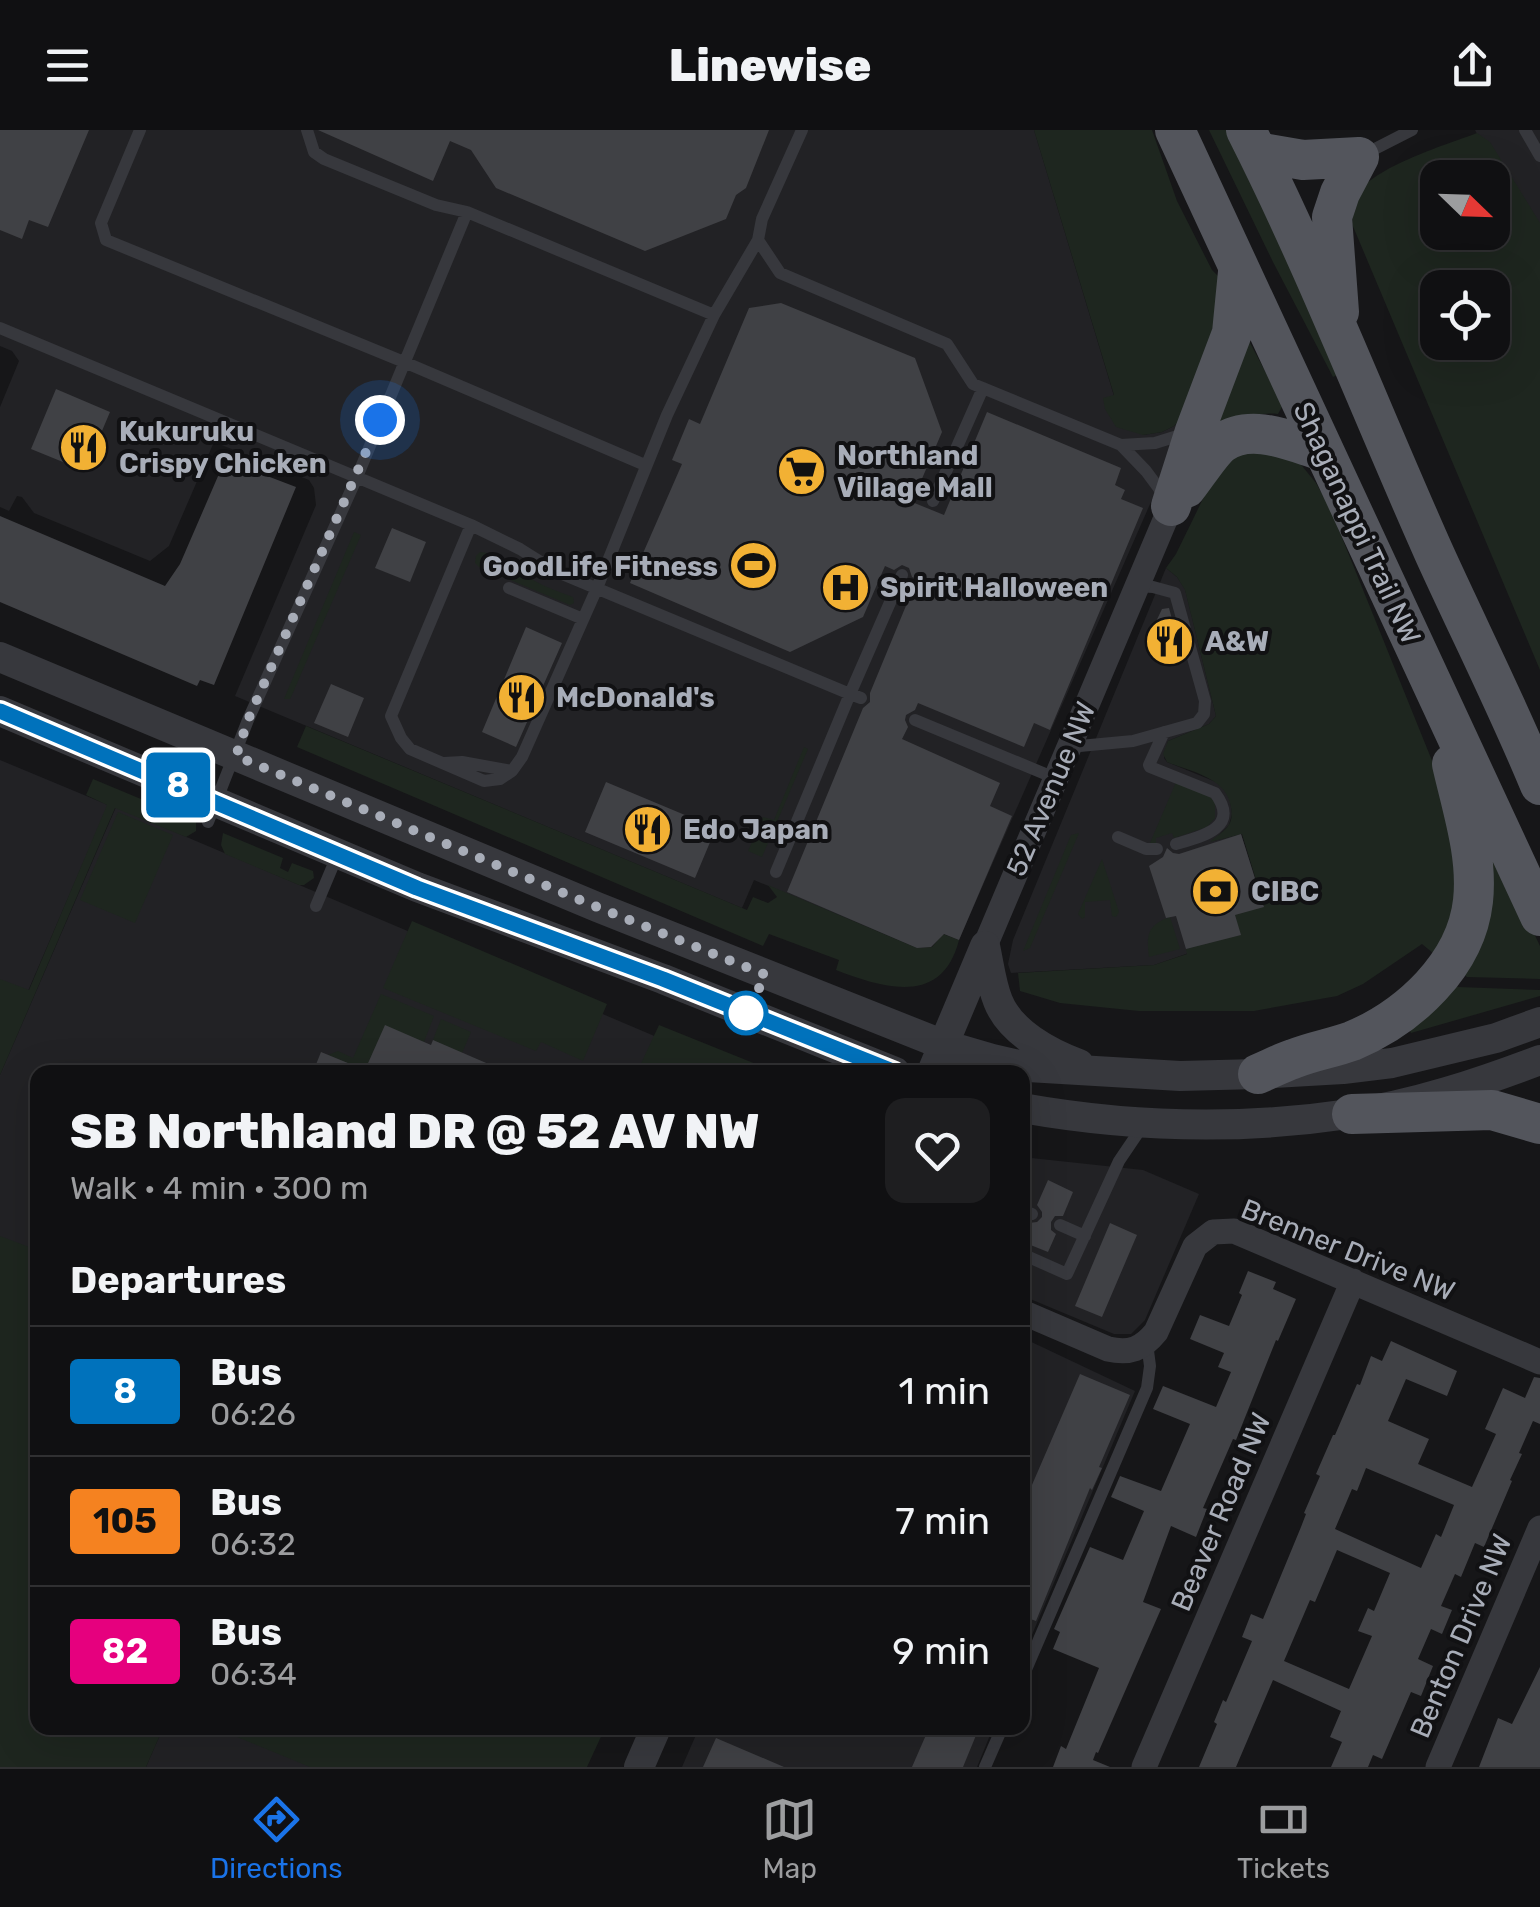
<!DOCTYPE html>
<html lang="en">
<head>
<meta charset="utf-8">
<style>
	:root { --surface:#101012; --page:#1e1e20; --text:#f1f3f6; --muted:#9c9d9f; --line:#303032; --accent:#1a73e8 }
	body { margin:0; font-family:Rubik,sans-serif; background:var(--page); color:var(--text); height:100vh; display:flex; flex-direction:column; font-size:38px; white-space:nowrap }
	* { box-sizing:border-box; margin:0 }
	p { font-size:32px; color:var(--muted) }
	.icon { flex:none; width:55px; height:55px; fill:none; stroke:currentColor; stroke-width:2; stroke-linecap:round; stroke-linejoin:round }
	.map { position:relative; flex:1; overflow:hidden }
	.drawer { position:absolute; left:30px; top:935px; width:1000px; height:670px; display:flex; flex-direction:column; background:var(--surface); border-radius:20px; box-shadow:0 10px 40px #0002,0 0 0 2px var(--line) }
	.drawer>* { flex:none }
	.badge { padding:0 20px; border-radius:8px; font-size:35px; line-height:65px }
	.needle { width:65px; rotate:113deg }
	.fabs { position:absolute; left:1420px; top:30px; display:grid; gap:20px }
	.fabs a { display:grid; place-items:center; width:90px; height:90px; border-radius:20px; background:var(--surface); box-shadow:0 10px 40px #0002,0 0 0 2px var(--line); font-size:50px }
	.you { position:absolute; width:50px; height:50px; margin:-25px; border:8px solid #fff; border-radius:50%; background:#1a73e8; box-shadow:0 0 0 15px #1a73e833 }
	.map>.badge { position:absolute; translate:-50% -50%; box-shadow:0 0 0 5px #fff }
	h2 { padding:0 40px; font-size:38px; line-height:90px }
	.round { display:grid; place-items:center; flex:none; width:105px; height:105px; border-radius:20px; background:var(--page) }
	.head { display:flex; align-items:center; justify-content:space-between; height:170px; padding:0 40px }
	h1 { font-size:48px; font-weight:800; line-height:75px }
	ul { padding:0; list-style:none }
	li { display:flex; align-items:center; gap:30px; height:130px; padding:0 40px; border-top:2px solid var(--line) }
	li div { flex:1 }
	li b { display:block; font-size:38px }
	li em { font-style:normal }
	li .badge { min-width:110px; font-weight:700; text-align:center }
	header { display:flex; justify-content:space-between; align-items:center; height:130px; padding:0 40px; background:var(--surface); font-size:45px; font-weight:800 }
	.dock { display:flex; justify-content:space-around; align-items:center; height:140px; border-top:2px solid var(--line); background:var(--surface); font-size:28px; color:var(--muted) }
	.dock a { display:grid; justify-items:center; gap:5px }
	.dock .active { color:var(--accent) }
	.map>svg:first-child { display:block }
	.built { fill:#222225 }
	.green { fill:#1e261f; fill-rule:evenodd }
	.building { fill:#404145; fill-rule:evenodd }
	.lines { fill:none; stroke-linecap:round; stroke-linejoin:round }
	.service { stroke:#37383d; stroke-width:12 }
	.minor { stroke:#37383d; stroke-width:25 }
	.tertiary { stroke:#37383d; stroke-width:30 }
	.primary { stroke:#53555c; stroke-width:40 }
	.line-casing { stroke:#fff; stroke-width:22 }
	.line { stroke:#0072bc; stroke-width:15 }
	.walk { stroke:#a8adb8; stroke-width:10; stroke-dasharray:0 18 }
	.stop-dot { fill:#fff; stroke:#0072bc; stroke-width:5 }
	.labels { text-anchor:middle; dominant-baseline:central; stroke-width:8; stroke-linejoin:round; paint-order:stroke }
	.poi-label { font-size:28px; font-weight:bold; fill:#a8adb8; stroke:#111113; text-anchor:start }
	.street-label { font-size:28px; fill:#a8adb8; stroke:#111113 }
</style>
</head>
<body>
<header><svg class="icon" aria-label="menu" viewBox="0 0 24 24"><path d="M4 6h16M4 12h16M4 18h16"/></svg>Linewise<svg class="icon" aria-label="share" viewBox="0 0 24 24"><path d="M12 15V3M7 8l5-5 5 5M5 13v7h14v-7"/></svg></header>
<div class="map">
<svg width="1540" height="1637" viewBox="0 0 1540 1637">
	<rect width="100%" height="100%" fill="#161618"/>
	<!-- built -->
	<path class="built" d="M0,0H1034L1114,266L1143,305L1162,302L1174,296L1193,276L959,810L944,804L931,817L917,818L754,750L742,778L235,566L316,375L314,358L309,350L214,312L169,416L150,431L34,383L22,367L17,366L9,381L0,377V277L19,231L12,221L0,216Z
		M1475,0H1540V117L1482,13Z
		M1166,438L1177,447L1185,459L1216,586L1209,594L1168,611L1164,628L1167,632L1216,652L1225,659L1230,669L1232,684L1229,695L1213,711L1241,704L1264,777L1241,805L1154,835L1011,843L1008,834L1013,810Z
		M0,630L108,675L19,882L0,901Z
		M116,677L739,942H38L37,1526L0,1510V945Z
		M1022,1027L1143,1040L1199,1064L1145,1190L1131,1204H1114L1023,1166Z
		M1023,1208L1135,1261L1023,1526Z
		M163,1598H601L584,1637H146Z
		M699,1598H993L977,1637H682Z"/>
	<!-- green -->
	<path class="green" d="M1034,0H1152L1177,71L1212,140L1221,149V183L1193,276L1174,296L1162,302L1143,305L1116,297L1105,279L1103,268L1114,265Z
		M1209,0H1231L1342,243L1333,247L1273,132Z
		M1477,3L1490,12L1540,93V540L1352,94C1353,87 1352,77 1354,70C1365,39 1446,15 1477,3ZM1438,48H1492V102H1438ZM1438,158H1492V212H1438Z
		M1249,211L1283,275L1278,284C1253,281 1235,293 1214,304Z
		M1243,316L1298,331L1316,353L1330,378L1437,643L1463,753L1439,828L1422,814L1363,854L1337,866L1254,881H1139L1060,873L1020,861L1018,843L1154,835L1187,824L1186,819L1240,805L1235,785L1264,776L1242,704L1210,712C1215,707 1224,702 1228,696C1233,690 1232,681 1230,673C1224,647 1189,641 1167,632L1163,624L1168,611L1209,594L1216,586L1185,460L1177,447L1166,438L1176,424L1218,338Z
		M354,402L361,405L292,565L290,569H284Z
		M480,422C501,423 515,440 533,450C545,457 559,462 573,467L574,473L570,475L479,437L475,433L476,426Z
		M306,596L747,780L753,767L768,773L777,767L768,755L917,818L932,817L943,804L959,810C942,877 883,858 836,840L839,830L769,804L763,816L297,617Z
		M804,617L808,619L762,727L748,721L763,687L774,690Z
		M93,649L196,692V701L186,707L115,678L0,945V849L29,860L107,675L86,665Z
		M1176,652L1207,664L1215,672V688L1207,697L1174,708L1172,703L1156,708V713H1150Z
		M118,682L173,705L135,793L80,770Z
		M223,703L283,728L280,738L288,742L292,733L313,741L314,748L304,755H299L225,724L221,715Z
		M1079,703L1030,818L1023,821L1071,705Z
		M1102,729L1119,782L1116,787L1112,786L1110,770L1085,772V787L1082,789L1078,784Z
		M1498,729L1540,816V849L1467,847L1461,842L1488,731Z
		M1170,787L1180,819L1149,827C1146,804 1148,795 1170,787Z
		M412,791L607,874L583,931L541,912L536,921L383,858Z
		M1454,853L1458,857L1540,860V866L1411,903L1407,894Z
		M381,864L434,886L424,912L385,896L365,940L328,925L338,921L353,928Z
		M441,889L471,902L462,923L433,910Z
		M659,895L776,942H637Z
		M0,1106L37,1120V1524L27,1521L37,1526L38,1598H163L146,1637H0Z
		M215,1598H605L587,1637H310Z"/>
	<!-- building -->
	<path class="building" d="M0,0H89L48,97L29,90L22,109L0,100Z
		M318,0H769L746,58L736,65L726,89L645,121L496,58L471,20L450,11L433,51Z
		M781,173L915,228L942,302L912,372L944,385L987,282L1121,338L1115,355L1125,360L1121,369L1143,378L1050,600L1034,593L1024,617L918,573L915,580L906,585L905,590L908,597L902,609L1000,653L990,676L1012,686L959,810L944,804L931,817L917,818L787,762L863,578L870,572V563L917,449L912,447L909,438L902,435L894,440L885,436L863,487L790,522L630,453L682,334L672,330L689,289L700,294L749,178Z
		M56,259L110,282L85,341L31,319Z
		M225,330L296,357L214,555L200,550L197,556L0,472V386L165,456L180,434Z
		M392,398L426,412L410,452L375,438Z
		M1169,478L1181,523L1160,530L1152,500L1162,479Z
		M526,497L562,513L516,617L482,602Z
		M331,554L364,568L348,607L314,593Z
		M606,652L716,698L695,748L585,702Z
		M1241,704L1264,777L1235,785L1241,805L1186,819L1176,786L1166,788L1149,736L1163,727L1167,718L1173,723L1179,724Z
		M385,895L431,915L433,910L507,942H313L321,922L365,940Z
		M1048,1050L1073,1062L1063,1086H1055L1051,1092V1100L1056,1104L1048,1122L1023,1112L1029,1093L1037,1092L1042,1087V1082L1037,1075Z
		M1110,1093L1137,1105L1102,1187L1075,1176Z
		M1248,1141L1276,1152L1273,1159L1296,1169L1278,1211L1276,1210L1236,1310L1233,1309L1203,1378L1207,1379L1196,1407L1171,1396L1143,1472L1161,1479L1098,1623L1096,1622L1093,1630L1110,1637H1053L1061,1616L1066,1619L1099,1538L1053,1519L1060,1502L1054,1499L1090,1417L1123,1430L1144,1381L1111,1367L1120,1346L1161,1361L1190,1294L1153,1279L1163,1256L1216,1277L1231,1242L1218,1237L1224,1223L1190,1209L1200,1185L1229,1196L1242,1165L1239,1163Z
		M1391,1211L1457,1241L1447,1266L1406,1249L1388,1291L1429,1309L1418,1334L1472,1357L1496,1304L1485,1299L1503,1258L1525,1268L1534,1247L1540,1248V1294L1533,1291L1519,1323L1522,1324L1510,1350L1512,1351L1484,1417L1475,1413L1461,1447L1455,1444L1441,1476L1452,1480L1442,1504L1431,1499L1418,1529L1433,1536L1421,1566L1411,1562L1382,1629L1373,1625L1368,1637H1331L1342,1612L1330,1607L1341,1581L1273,1550L1236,1637H1199L1217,1594L1214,1592L1223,1570L1226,1572L1252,1511L1242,1507L1251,1484L1263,1489L1301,1397L1306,1384L1304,1383L1320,1346L1316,1344L1333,1305H1335L1357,1254L1360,1255L1371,1226L1382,1231ZM1366,1338L1454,1375L1441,1407L1436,1404L1421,1438L1335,1399L1352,1359L1357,1361ZM1337,1420L1390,1443L1374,1481L1368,1478L1358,1501L1372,1506L1349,1559L1284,1531L1310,1470L1315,1472Z
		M1080,1244L1130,1265L1099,1337L1102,1338L1092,1360L1090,1358L1036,1491L1022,1486V1378Z
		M1540,1537V1637H1479L1498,1588L1512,1594Z
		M929,1598H979L963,1637H912Z
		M716,1608L784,1637H703Z"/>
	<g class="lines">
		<!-- service -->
		<path class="service" d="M140,0L101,93L106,110L404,232L645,335
			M307,0L314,22L324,29L436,75L467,82L714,185
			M802,0L762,89L758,110L780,143L947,214L973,254L1121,315L1146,341L1166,368
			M1525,0L1540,26
			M1361,26L1412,0
			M0,198L471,395L520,419L555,441L850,564L902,445
			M1121,315L1155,313L1187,303
			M933,371L983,258
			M471,395L391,586L401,608L410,619L484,651L500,649L512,641
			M509,458L583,489
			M915,590L1055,648
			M1164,602L1149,635L1150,637L1215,663C1241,698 1201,707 1176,714
			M1069,617L1133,611L1197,593L1204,584L1205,571L1175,463L1153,457L1137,456
			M444,633L462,632L512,641L522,627L597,458L667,285L714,185L758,110
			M208,692L248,590L357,347L467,82
			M1118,707L1146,719H1157
			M776,742L850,564L861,568
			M316,776L337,726
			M1022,1080L1032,1084
			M1060,1095L1085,1106
			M1022,1124L1067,1144L1119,1031L1144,994
			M1022,1549L1147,1258L1150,1236L1147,1213
			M985,1637L1002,1598"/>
		<!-- minor -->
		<path class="minor" d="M985,816L1171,376
			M1022,1182L1108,1219C1130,1224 1142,1219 1156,1202L1195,1116L1213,1102L1234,1101L1540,1232
			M1144,1637L1353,1151
			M1438,1637L1540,1398"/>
		<!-- tertiary -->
		<path class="tertiary" d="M0,527L597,777L944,915L992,929L1028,937L1180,946L1258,944L1343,939L1392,933L1496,908L1540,892
			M0,581L417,757L663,849L895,942
			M985,816C989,834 991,854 998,871C1010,902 1049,923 1079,934
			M932,942L985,816
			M1022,978C1129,997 1242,1000 1349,984C1414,975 1479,953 1540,930
			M639,1637L656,1598"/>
		<!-- primary -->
		<path class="primary" d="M1175,0L1540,786
			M1246,0C1316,138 1372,284 1435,425C1470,502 1508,577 1540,655
			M1257,22L1303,30L1359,27
			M1339,182L1332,87L1340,63L1359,27
			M1186,358C1195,347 1212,320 1222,313C1252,292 1292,312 1323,321
			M1171,376L1195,301L1232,203L1238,142
			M1258,944C1270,939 1281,933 1293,929C1313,921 1333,918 1352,911C1409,887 1466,835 1473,771C1478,726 1462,678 1452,634
			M1352,984L1492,980L1540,994"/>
	</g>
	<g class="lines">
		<defs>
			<path id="line" d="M0,581L417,758L663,849L895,942"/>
		</defs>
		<!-- line casing -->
		<use href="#line" class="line-casing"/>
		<!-- line -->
		<use href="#line" class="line"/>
		<!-- walk -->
		<path class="walk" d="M380,290L248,590L236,626L597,777L766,845L746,883"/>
	</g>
	<!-- icons -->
	<defs>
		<symbol id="restaurant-disc" viewBox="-11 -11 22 22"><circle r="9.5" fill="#f2b134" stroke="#111113"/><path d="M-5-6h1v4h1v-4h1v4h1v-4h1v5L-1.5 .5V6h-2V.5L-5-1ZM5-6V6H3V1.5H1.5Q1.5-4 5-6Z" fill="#111"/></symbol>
		<symbol id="supermarket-disc" viewBox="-11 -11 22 22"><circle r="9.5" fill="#f2b134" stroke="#111113"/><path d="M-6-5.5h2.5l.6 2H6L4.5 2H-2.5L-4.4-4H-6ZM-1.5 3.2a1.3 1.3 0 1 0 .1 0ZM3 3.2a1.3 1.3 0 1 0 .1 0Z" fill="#111"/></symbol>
		<symbol id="stadium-disc" viewBox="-11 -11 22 22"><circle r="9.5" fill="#f2b134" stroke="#111113"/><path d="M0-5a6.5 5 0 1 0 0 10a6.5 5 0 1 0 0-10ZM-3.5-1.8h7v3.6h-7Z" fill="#111"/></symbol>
		<symbol id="hospital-disc" viewBox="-11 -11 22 22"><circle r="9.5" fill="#f2b134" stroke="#111113"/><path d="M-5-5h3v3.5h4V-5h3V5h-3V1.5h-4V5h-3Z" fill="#111"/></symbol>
		<symbol id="bank-disc" viewBox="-11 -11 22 22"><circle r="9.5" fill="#f2b134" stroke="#111113"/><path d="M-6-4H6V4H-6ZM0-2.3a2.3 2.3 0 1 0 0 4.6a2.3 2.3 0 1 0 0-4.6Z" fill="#111"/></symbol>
	</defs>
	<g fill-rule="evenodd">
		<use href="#restaurant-disc" x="56" y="290" width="55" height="55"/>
		<use href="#supermarket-disc" x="774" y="314" width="55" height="55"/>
		<use href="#stadium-disc" x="726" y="408" width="55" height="55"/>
		<use href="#hospital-disc" x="818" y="430" width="55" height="55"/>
		<use href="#restaurant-disc" x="1142" y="484" width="55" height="55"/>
		<use href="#restaurant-disc" x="494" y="540" width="55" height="55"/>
		<use href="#restaurant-disc" x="620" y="672" width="55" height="55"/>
		<use href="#bank-disc" x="1188" y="734" width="55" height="55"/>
	</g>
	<!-- markers -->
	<circle class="stop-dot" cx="746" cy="883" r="20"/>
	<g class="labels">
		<!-- poi labels -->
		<g class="poi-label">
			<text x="119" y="301">Kukuruku<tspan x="119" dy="32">Crispy Chicken</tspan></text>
			<text x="837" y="325">Northland<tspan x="837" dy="32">Village Mall</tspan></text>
			<text x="718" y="436" text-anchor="end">GoodLife Fitness</text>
			<text x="880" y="457">Spirit Halloween</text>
			<text x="1205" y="511">A&amp;W</text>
			<text x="556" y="567">McDonald's</text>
			<text x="683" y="699">Edo Japan</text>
			<text x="1251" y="761">CIBC</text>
		</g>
		<!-- street labels -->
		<g class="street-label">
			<text transform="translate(1357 393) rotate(65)">Shaganappi Trail NW</text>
			<text transform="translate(1051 659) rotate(-67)">52 Avenue NW</text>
			<text transform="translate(1348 1120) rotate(22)">Brenner Drive NW</text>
			<text transform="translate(1221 1382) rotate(-67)">Beaver Road NW</text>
			<text transform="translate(1461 1506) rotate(-67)">Benton Drive NW</text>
		</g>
	</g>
</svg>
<div class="fabs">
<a><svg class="needle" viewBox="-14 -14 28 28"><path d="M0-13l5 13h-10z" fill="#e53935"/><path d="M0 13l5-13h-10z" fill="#9c9d9f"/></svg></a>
<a><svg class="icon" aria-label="locate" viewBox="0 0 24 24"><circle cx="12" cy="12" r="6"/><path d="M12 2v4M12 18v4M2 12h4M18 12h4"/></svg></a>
</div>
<div class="you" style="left:380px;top:290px"></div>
<b class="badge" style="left:178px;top:655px;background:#0072bc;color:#fff">8</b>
<section class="drawer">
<div class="head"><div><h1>SB Northland DR @ 52 AV NW</h1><p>Walk · 4 min · 300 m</p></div><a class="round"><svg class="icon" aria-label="heart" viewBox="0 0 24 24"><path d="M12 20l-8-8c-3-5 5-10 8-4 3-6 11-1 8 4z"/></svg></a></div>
<h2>Departures</h2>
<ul>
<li><span class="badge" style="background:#0072bc;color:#fff">8</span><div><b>Bus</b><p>06:26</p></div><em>1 min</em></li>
<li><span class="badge" style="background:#f58220;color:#111">105</span><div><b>Bus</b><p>06:32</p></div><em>7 min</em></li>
<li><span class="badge" style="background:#e6007e;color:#fff">82</span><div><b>Bus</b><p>06:34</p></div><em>9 min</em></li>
</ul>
</section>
</div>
<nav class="dock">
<a class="active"><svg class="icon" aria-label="directions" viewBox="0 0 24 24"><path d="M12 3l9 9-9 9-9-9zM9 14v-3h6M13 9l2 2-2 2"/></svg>Directions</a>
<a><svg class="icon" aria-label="map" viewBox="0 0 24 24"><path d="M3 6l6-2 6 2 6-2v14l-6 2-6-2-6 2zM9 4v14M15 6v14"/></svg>Map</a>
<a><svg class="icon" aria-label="tickets" viewBox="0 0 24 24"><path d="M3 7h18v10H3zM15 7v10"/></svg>Tickets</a>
</nav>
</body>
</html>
